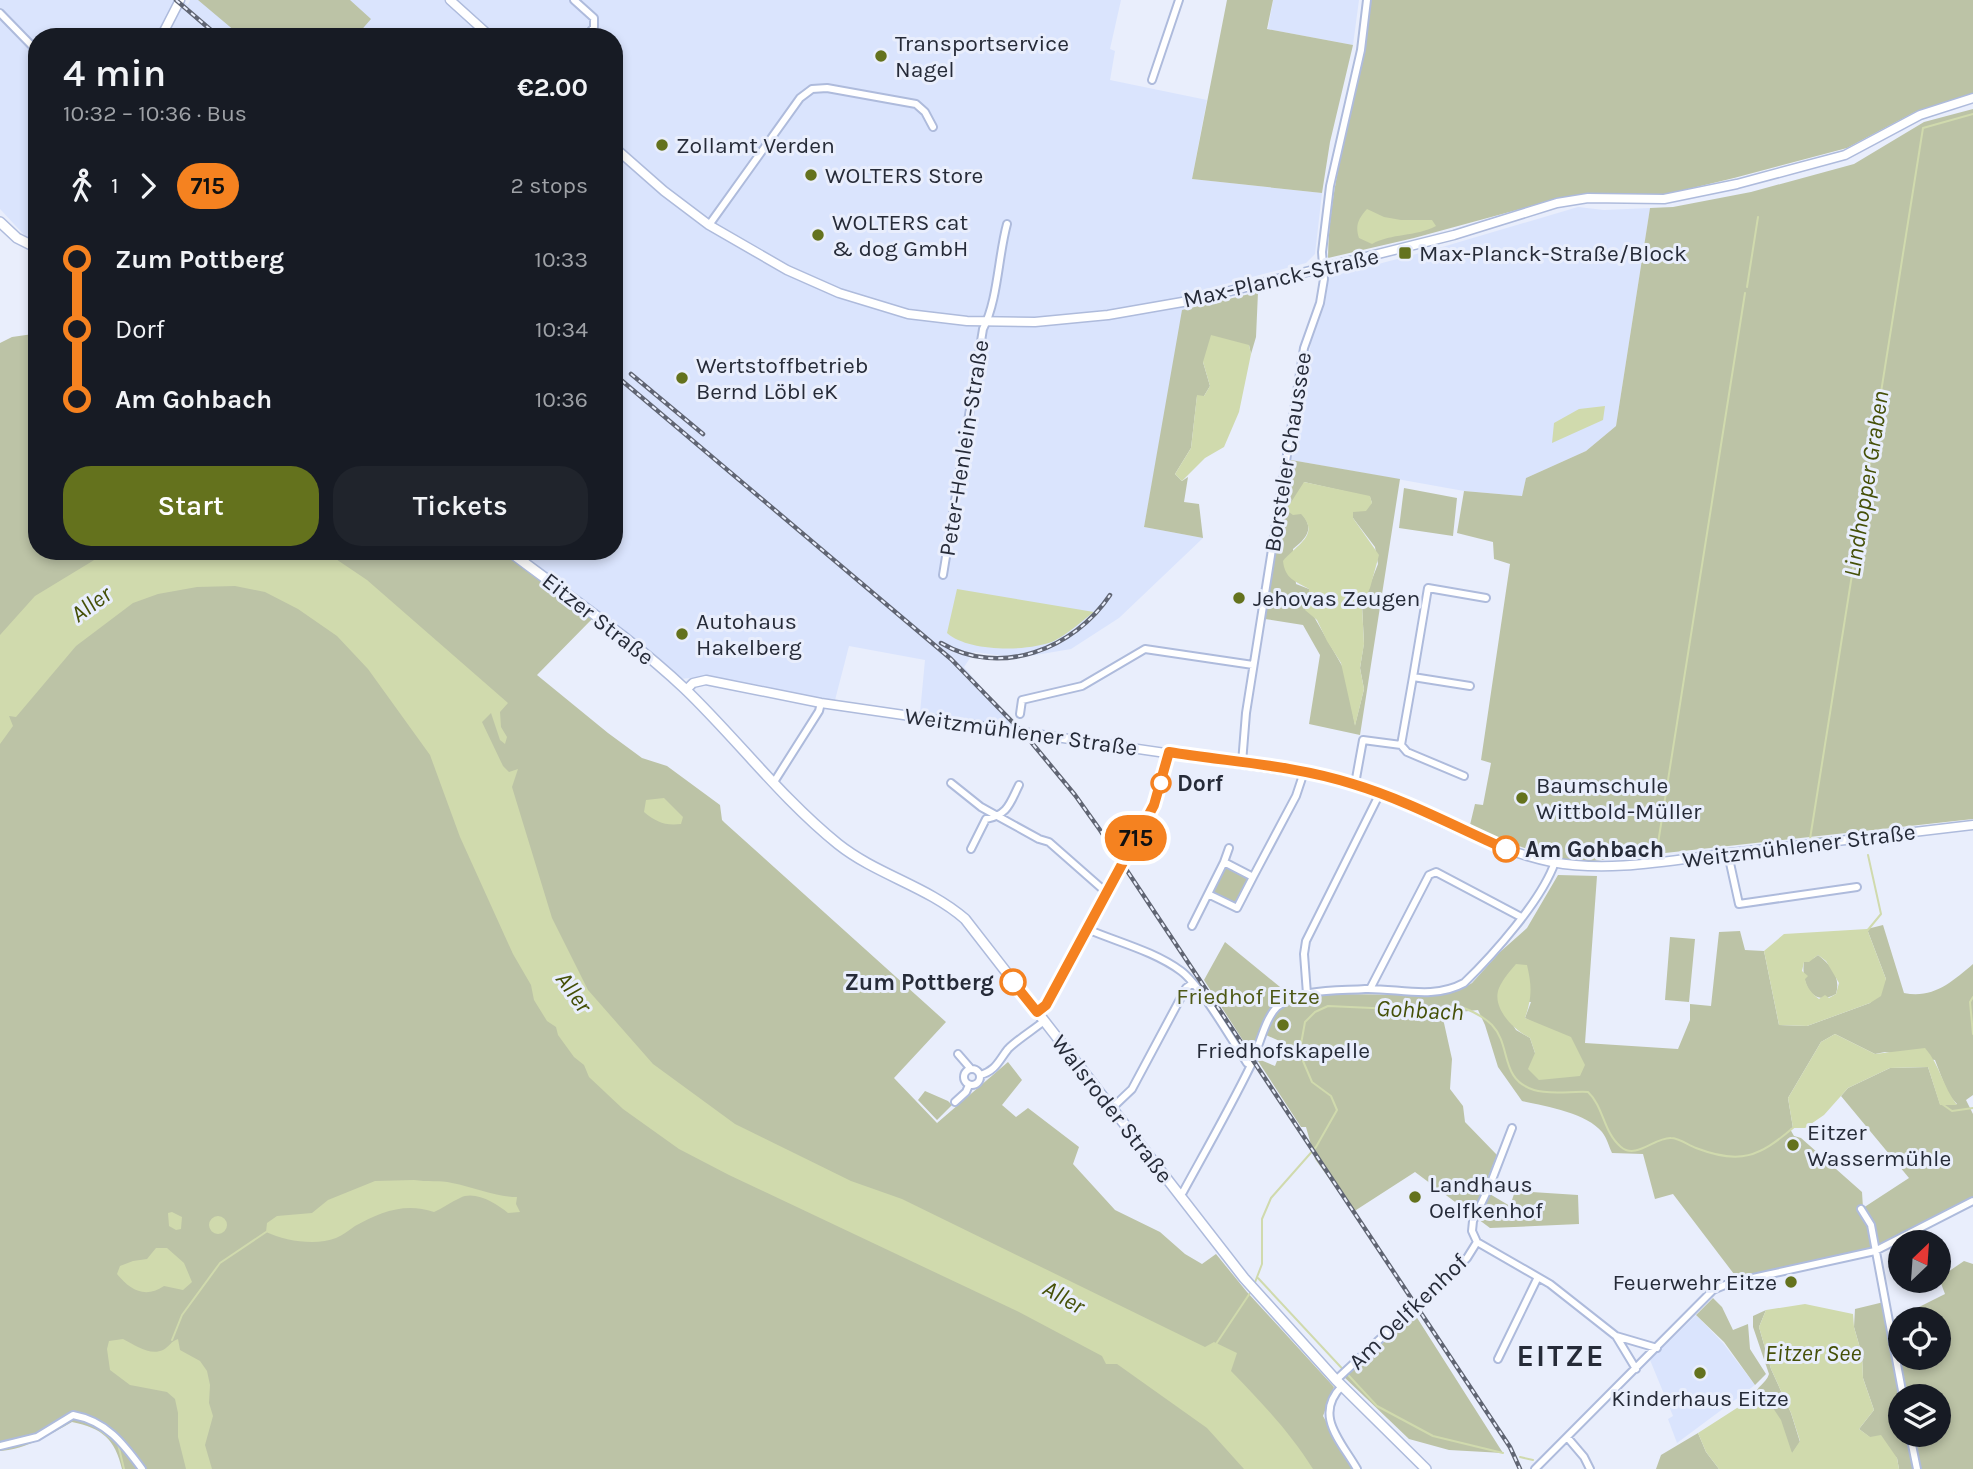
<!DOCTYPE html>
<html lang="en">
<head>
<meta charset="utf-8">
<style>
	:root { --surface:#171b24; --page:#20242c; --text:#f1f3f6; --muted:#9ea1a6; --accent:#64721d }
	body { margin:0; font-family:Karla,sans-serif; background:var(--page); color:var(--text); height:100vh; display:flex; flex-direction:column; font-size:26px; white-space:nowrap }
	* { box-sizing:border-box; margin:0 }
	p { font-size:23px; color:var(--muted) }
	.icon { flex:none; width:38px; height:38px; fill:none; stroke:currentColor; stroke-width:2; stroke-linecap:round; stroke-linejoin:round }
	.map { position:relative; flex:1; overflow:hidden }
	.details { position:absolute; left:28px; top:28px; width:595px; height:532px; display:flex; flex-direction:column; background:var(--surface); border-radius:28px; box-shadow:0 4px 10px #0003 }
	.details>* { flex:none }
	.badge { padding:0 14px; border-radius:23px; font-size:24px; line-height:46px }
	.needle { width:46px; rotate:25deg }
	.buttons { position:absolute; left:1888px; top:1230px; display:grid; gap:14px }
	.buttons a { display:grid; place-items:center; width:63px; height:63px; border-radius:50%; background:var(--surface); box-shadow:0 4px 10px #0003; font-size:35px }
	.map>.badge { position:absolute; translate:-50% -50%; box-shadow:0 0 0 4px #fff }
	.legs { display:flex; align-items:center; gap:10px; height:77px; padding:0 35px; font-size:23px }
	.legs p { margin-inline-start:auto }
	.overview { display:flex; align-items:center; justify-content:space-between; height:119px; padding:0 35px }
	h1 { font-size:38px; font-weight:600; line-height:52px }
	.cta { display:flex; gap:14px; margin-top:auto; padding:14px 35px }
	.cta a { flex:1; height:80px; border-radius:28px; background:var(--accent); color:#fff; font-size:28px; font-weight:600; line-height:80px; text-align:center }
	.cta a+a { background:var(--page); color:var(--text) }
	ul { padding:0 35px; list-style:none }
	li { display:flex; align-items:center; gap:24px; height:70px; font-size:26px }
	li i { display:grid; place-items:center; width:10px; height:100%; margin:0 9px; background:currentColor }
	li i::after { content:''; width:18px; height:18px; margin:-9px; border:5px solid; border-radius:50%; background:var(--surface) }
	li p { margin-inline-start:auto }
	li:first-child i { background:linear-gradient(#0000 50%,currentColor 0) }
	li:last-child i { background:linear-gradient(currentColor 50%,#0000 0) }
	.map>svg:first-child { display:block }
	.built { fill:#dae4fd }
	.green { fill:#bcc3a6; fill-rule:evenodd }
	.water { fill:#d0daad; fill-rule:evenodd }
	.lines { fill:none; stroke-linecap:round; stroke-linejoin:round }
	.stream { stroke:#d0daad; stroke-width:2 }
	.minor-casing { stroke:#aebbdc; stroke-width:10 }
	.tertiary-casing { stroke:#aebbdc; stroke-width:11 }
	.secondary-casing { stroke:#aebbdc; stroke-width:12 }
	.minor { stroke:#fff; stroke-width:6 }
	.tertiary { stroke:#fff; stroke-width:8 }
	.secondary { stroke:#fff; stroke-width:9 }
	.rail-casing { stroke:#606573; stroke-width:4.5 }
	.rail { stroke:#e9eefc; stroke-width:2; stroke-dasharray:5; stroke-linecap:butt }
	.line-1-casing { stroke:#fff; stroke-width:16 }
	.line-1 { stroke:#f58220; stroke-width:10 }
	.poi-dot { fill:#64721d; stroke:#e9eefc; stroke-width:2.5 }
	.stop-1-dot { fill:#fff; stroke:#f58220; stroke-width:3.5 }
	.labels { text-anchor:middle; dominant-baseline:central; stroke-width:6; stroke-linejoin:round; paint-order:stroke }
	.poi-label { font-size:23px; fill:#262b38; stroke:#e9eefc; text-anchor:start }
	.street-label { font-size:23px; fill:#262b38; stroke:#e9eefc }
	.stop-label { font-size:23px; font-weight:bold; fill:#262b38; stroke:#e9eefc; text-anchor:start }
	.park-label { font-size:23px; fill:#4e5916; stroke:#e9eefc }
	.water-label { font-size:24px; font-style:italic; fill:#455008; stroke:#e9eefc }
	.district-label { font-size:30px; font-weight:bold; letter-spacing:2px; fill:#262b38; stroke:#e9eefc }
</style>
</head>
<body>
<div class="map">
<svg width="1973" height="1469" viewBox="0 0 1973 1469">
	<rect width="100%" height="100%" fill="#e9eefc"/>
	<!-- built -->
	<path class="built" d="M0,0H182L188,5L190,0H1121L1110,49L1115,51L1110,80L1207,100L1192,179L1322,193L1315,254L1306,263L1187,294L1144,527L1203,538L1119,618L1071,649L1018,658L974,652L964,667L1016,727L920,713L925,660L849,646L834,704L700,677L680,679L515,551H614V37H37V244L27,238L0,209Z
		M1273,0H1359L1353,45L1268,29Z
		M1578,207L1604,210L1650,208L1616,426L1586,451L1526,478L1522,496L1464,491L1291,460L1311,343L1325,304L1329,277L1439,248Z
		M1696,1315L1723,1343L1755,1385L1677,1443L1668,1419L1673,1416L1650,1360Z"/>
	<!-- green -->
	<path class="green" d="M198,0H350L371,19L358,34L360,37H242Z
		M1227,0H1273L1267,29L1353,45L1330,142L1322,193L1192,179Z
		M1369,0H1973V95L1915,112L1847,148L1734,178L1659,196L1583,195L1542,203L1414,238L1328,258C1329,189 1350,122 1362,54C1365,36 1367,18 1369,0Z
		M1973,109V819L1584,862L1560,860L1469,829L1475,804L1483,805L1491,763L1481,760L1510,564L1494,559L1493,542L1457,533L1464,491L1522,496L1526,478L1586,451L1616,426L1650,208L1673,207L1751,192L1854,164L1924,122Z
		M1258,292L1256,337L1251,354L1249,345L1203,362L1210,386L1204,396H1197L1191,448L1175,474L1182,481L1188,477L1184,502L1199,504L1203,538L1144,527L1182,310Z
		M37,329V551H503L593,618L537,675L608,733L642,758L667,766L720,805L722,820L725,823L946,1022L894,1078L937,1123L1008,1062L1022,1080L1002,1105L1016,1117L1028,1108L1079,1147L1073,1164L1115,1210L1160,1232L1185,1254L1202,1264L1216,1254L1247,1292L1334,1387L1323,1416L1353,1469H122C115,1439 102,1428 72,1422C49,1435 27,1449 0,1451V343L12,337L33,334Z
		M1291,460L1400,479L1360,735L1309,724L1320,655L1303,625L1265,619ZM1304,482L1370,497L1372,503L1353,511V518L1375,547L1378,564L1362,605L1364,643L1360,668L1364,689L1355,725L1345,671L1313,615L1309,589L1296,584L1293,549C1307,538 1315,528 1301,513Z
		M1404,488L1457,498L1453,536L1399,528Z
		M1225,868H1229L1247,878L1248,883L1235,902H1229L1213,893V889Z
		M1558,875L1597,876L1585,1043L1678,1049L1690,1020V1004L1711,1006L1719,932L1740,931L1745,950L1764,951L1779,1025L1807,1026L1870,1003L1886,979L1867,929L1883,925L1904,993C1933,999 1952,982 1973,964V1095L1966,1100L1973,1114V1197L1876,1248L1737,1278L1673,1194L1655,1199L1643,1154L1612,1153C1609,1147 1607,1138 1602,1132C1587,1113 1545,1106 1522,1101L1498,1067L1485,1025L1478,1010L1442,1014L1452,1059L1450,1089L1463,1106L1465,1122L1497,1155L1483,1190L1510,1206L1515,1191L1578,1195L1579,1224L1490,1228L1415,1172L1353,1212L1315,1159L1306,1127H1301L1256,1058L1275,1066L1284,1043L1266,1035L1275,1014L1294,999L1335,994L1425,995L1460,990L1472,983L1500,952L1527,928ZM1498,1001L1531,1002L1525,1018L1536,1024L1539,1080L1535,1053L1530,1038L1516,1030ZM1835,1034L1875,1054L1885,1052L1935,1060L1948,1094L1957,1104H1940L1928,1067L1890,1068L1848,1088L1841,1096L1909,1178L1863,1208L1862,1192L1801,1138L1794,1136L1790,1129L1793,1128L1788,1098L1821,1042Z
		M1670,937L1695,939L1689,1002L1665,1000Z
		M1225,942L1291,996L1279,1003L1253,1056L1204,980Z
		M1818,955C1831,965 1841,977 1836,994C1811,1008 1801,982 1804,961L1814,958Z
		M925,1091L948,1101L952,1105L937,1120L918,1100Z
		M1964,1261L1973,1264V1469H1899L1897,1458L1859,1429L1874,1410L1863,1378L1862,1355L1854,1327L1855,1309L1888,1301L1893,1320L1945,1294L1939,1278ZM1900,1320H1939V1358H1900ZM1900,1396H1939V1435H1900Z
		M1713,1298L1722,1307L1733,1330L1748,1324L1750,1349L1766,1374L1755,1385L1724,1342L1696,1315Z
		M1766,1310L1759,1327L1771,1369L1791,1413L1800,1442L1792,1454L1765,1396L1754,1397C1756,1386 1766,1384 1769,1374L1753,1327V1316Z
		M1414,1313L1503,1453L1449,1450L1409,1439L1343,1376Z
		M1698,1433L1706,1452L1719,1469H1656L1661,1455Z"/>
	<!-- water -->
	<path class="water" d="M1367,209L1384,217L1401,220H1432L1436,226C1415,237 1392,233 1372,244L1359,238C1355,226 1358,219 1367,209Z
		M1211,335L1249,345L1251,354L1239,412L1224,447L1205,458L1182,481L1175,474L1191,448L1197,395L1204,396L1210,386L1203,362Z
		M1605,406L1603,420L1552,443L1554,423L1579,409Z
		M1304,482L1370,496L1372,503L1366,511L1353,512V518L1379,555L1370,588L1362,605L1364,644L1360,668L1364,689L1355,726L1341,663L1327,641L1317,620L1305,610L1309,598V589C1295,581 1285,579 1283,561C1296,545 1321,535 1301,514L1293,515L1286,510Z
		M109,551H324L367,580L508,703L500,712L501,727L507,737L505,744L500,740L491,713L482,722L503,766L509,772L518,769L512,787L552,918L588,990L653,1064L735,1124L851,1181L902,1199L1205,1347L1214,1342L1237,1353L1231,1371C1261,1402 1290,1432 1313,1469H1244L1207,1428L1117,1364H1106L1102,1356L1019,1312L729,1175L679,1149L623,1109L589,1077L584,1065L574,1057L558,1035L556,1027L547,1021L534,1000L531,985L513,954L460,837L430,755L368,669L337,636L298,609L265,592L235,586L197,587L158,594L133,603L76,646L16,717L9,716L13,726L0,744V635L35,596Z
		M957,589L1094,612C1082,621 1068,634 1054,641C1028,652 968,652 947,633Z
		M664,798L683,817L681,824C665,826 656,822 644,812L646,800Z
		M1867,929L1886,979L1881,996L1870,1003L1807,1026L1779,1025L1764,951L1784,934ZM1818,955L1826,961L1839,983L1836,994L1829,998L1825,995L1819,999C1812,994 1807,988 1805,979L1808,976L1802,971L1804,962H1809Z
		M1516,964L1527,965C1532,986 1532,998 1525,1018L1571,1037L1585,1065L1580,1076L1539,1080L1528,1069L1535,1053L1530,1038C1514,1030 1491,1008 1499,988C1503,979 1510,971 1516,964Z
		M1835,1034L1875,1054L1925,1048C1940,1065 1943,1087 1957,1105H1940L1928,1067L1890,1068L1848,1088L1824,1115L1805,1128H1793L1788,1098L1821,1042Z
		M414,1180C427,1182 440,1180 452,1183C474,1187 495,1197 517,1197L516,1204L520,1212L508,1213C497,1204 475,1190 460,1198C451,1202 443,1208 434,1212C405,1202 380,1212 355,1226C349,1230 343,1235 336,1238C316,1246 285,1241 266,1232L267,1223L277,1216L312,1213L328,1200L375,1181Z
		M172,1212L182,1217L181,1229L176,1230L169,1226L168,1213Z
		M209 1225a9 9 0 1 1 18 0a9 9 0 1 1-18 0Z
		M156,1248H167L184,1263L192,1282L183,1290L164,1286C145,1299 130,1290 117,1274L120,1266L133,1261L147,1259Z
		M1805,1304L1853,1314L1854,1327L1862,1355L1863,1378L1874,1410L1859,1429L1870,1437L1881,1435L1897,1458L1899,1469H1719L1706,1452L1698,1433L1754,1397L1765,1396L1781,1420L1792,1453L1800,1441L1791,1413L1771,1369L1759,1327L1766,1310Z
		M123,1339C135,1345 150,1356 163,1350C169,1347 171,1341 178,1339L180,1350L200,1361L207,1371L210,1385L209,1403L213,1416L205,1445L212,1469H186L178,1437V1413L175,1399L167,1392L130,1385L110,1370L107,1349L109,1341Z"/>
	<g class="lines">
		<!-- stream -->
		<path class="stream" d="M1747,287L1758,217
			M1856,835L1810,839L1923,128L1973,114
			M1656,856L1745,293
			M1867,931L1881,914L1868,855
			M1973,997L1970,1002L1973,1034
			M1942,1104L1952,1111L1973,1108
			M1258,1278L1377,1406L1433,1436L1503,1453
			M1254,1285L1262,1264V1219L1271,1198L1316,1147L1337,1110L1331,1096L1312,1082L1303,1061L1301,1044L1305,1022L1315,1012L1328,1006L1394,1009L1464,1008C1474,1012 1484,1017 1492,1025C1512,1046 1499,1079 1534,1090C1549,1095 1572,1091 1588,1092C1604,1107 1603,1132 1621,1147C1636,1160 1655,1137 1671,1138C1679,1138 1688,1145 1696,1148C1740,1165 1759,1157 1794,1127
			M172,1340L182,1315L220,1263L266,1232
			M1216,1344L1252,1290
			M100,1430L118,1444L124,1469
			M1520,1457L1533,1460"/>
		<defs>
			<path id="minor" d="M574,0L594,18V27L586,37
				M0,13L37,51
				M1152,80L1179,0
				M709,225L800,98L812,89L827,88L916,104L925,112L933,127
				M943,575L983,329C998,300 998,257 1007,224
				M1413,677L1428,588L1486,598
				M1020,714L1022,700L1082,686L1145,649L1253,665
				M1401,745L1413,677L1470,686
				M1242,763L1246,713L1304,348L1320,303L1324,279L1322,252L1330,186L1361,50L1367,0
				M774,782L819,711L821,703
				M951,783L981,807L1039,839L1049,842L1107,893
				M1355,784L1363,740L1401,745L1407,752L1464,776
				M971,849L986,819C1008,815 1010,803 1019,785
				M1728,854L1739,904L1857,887
				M1224,862L1229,848
				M1208,894L1237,908L1253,877
				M1192,926L1224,862L1253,877L1296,796L1304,772
				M1087,929C1117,942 1154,951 1181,971C1201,986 1231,1039 1247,1063L1251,1065
				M1370,989L1429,875L1436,872L1521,917
				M1307,994L1304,954L1306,941L1380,793
				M1037,1012L1046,1005L1154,805L1169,752
				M958,1054L971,1069
				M964 1077a8 8 0 1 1 16 0a8 8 0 1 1-16 0Z
				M980,1075C996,1071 999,1060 1008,1049C1018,1039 1033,1030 1044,1021
				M955,1102L966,1092L969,1085
				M1112,1108L1132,1089L1186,988L1193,983
				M1512,1128L1490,1185L1473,1221L1472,1231L1477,1242L1550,1284L1616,1336L1657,1348
				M1179,1195L1183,1192C1206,1150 1230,1108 1251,1065C1258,1050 1265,1018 1277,1007C1300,988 1337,991 1365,989C1398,988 1433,1000 1464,983C1493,955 1542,900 1555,862
				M1861,1209L1871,1225L1903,1396
				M1616,1336L1636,1369
				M1498,1359L1537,1279
				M1336,1380L1467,1258L1477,1242
				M1342,1386C1313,1415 1341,1441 1357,1469
				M1910,1435L1917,1469
				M1567,1437L1584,1457L1590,1469
				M0,1446L37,1437L73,1415C106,1421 123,1443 142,1469
				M1535,1469L1713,1290L1730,1283L1875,1251L1973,1201"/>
			<path id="tertiary" d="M450,0L491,37
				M161,37L180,0
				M614,147L664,191L709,225L787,270L839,293L908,314L967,321L1035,322L1108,315L1194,300L1454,235L1557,203L1588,198L1664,199L1737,184L1845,155L1920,115L1973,98
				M686,690L693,683L706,680L821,703L1324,776C1404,795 1472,846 1552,862C1610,873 1672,860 1731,853C1812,844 1892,835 1973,825"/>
			<path id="secondary" d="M0,222L17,238L37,248
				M509,551C568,596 631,638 685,689C737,739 781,798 838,844C877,875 927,886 965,919L1244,1278L1336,1380L1426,1469"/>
		</defs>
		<!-- minor casing -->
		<use href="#minor" class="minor-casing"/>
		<!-- tertiary casing -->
		<use href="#tertiary" class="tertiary-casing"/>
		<!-- secondary casing -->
		<use href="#secondary" class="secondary-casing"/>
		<!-- minor -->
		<use href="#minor" class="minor"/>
		<!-- tertiary -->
		<use href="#tertiary" class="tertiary"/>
		<!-- secondary -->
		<use href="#secondary" class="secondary"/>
		<defs>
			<path id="rail" d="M176,0L219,37
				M614,374L951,659L1027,737L1075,795L1100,830L1510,1447L1520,1469
				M631,374L703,434
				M941,643C1000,678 1074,649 1110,595"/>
		</defs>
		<!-- rail casing -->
		<use href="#rail" class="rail-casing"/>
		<!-- rail -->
		<use href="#rail" class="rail"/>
	</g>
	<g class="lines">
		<defs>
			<path id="line-1" d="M1013,982L1037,1012L1046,1005L1154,805L1169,752C1230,762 1294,765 1353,784C1406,800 1456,827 1506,849"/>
		</defs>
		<!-- line-1 casing -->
		<use href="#line-1" class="line-1-casing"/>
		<!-- line-1 -->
		<use href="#line-1" class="line-1"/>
	</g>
	<!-- markers -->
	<g class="poi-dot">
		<circle cx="881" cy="56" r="7"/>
		<circle cx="662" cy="145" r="7"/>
		<circle cx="811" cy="175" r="7"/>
		<circle cx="818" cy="235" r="7"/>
		<rect x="1398" y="246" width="14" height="14" rx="3.5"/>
		<circle cx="682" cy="378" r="7"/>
		<circle cx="1239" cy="598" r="7"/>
		<circle cx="682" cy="634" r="7"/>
		<circle cx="1522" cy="798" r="7"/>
		<circle cx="1283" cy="1025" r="7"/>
		<circle cx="1793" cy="1145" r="7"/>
		<circle cx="1415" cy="1197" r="7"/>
		<circle cx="1791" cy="1282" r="7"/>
		<circle cx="1700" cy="1373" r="7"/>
	</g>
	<g class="stop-1-dot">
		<circle cx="1161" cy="783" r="9"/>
		<circle cx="1506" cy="849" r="12"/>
		<circle cx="1013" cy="982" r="12"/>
	</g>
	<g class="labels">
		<!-- poi labels -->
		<g class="poi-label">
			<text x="895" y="43">Transportservice<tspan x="895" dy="26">Nagel</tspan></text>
			<text x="676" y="145">Zollamt Verden</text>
			<text x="825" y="175">WOLTERS Store</text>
			<text x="832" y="222">WOLTERS cat<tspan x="832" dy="26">&amp; dog GmbH</tspan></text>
			<text x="1419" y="253">Max-Planck-Straße/Block</text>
			<text x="696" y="365">Wertstoffbetrieb<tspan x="696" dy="26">Bernd Löbl eK</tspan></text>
			<text x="1253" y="598">Jehovas Zeugen</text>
			<text x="696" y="621">Autohaus<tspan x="696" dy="26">Hakelberg</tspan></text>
			<text x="1536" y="785">Baumschule<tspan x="1536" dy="26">Wittbold-Müller</tspan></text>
			<text x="1283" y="1050" text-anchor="middle">Friedhofskapelle</text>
			<text x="1807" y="1132">Eitzer<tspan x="1807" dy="26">Wassermühle</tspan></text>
			<text x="1429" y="1184">Landhaus<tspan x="1429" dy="26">Oelfkenhof</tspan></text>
			<text x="1777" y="1282" text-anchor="end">Feuerwehr Eitze</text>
			<text x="1700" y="1398" text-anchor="middle">Kinderhaus Eitze</text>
		</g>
		<!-- street labels -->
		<g class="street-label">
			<text transform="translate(1281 278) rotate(-13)">Max-Planck-Straße</text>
			<text transform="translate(964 448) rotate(-81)">Peter-Henlein-Straße</text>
			<text transform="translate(1288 452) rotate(-81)">Borsteler Chaussee</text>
			<text transform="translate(598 619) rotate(38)">Eitzer Straße</text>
			<text transform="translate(1021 732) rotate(8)">Weitzmühlener Straße</text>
			<text transform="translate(1799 846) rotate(-7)">Weitzmühlener Straße</text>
			<text transform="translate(1112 1109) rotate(52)">Walsroder Straße</text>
			<text transform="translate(1408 1312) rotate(-44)">Am Oelfkenhof</text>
		</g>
		<!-- stop labels -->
		<g class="stop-label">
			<text x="1177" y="783">Dorf</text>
			<text x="1525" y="849">Am Gohbach</text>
			<text x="994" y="982" text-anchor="end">Zum Pottberg</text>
		</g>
		<!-- park labels -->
		<g class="park-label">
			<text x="1248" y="996">Friedhof Eitze</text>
		</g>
		<!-- water labels -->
		<g class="water-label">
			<text transform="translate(1866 484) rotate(-81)">Lindhopper Graben</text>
			<text transform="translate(91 604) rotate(-36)">Aller</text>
			<text transform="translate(574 992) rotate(55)">Aller</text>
			<text transform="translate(1420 1010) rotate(3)">Gohbach</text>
			<text transform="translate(1064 1297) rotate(30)">Aller</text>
			<text x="1813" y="1353">Eitzer See</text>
		</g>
		<!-- district labels -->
		<g class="district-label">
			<text x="1561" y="1356">EITZE</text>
		</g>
	</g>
</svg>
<div class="buttons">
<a><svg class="needle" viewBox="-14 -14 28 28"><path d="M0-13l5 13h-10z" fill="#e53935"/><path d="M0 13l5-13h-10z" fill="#9ea1a6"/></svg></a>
<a><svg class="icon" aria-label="locate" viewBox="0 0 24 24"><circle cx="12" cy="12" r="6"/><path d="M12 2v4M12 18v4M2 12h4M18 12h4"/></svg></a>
<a><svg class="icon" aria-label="layers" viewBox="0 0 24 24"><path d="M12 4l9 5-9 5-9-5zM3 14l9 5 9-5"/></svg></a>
</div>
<b class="badge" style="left:1136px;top:838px;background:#f58220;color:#111">715</b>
<section class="details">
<div class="overview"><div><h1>4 min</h1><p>10:32 – 10:36 · Bus</p></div><b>€2.00</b></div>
<div class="legs"><svg class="icon" aria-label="walk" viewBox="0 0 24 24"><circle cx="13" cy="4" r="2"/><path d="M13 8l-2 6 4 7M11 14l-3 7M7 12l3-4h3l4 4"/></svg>1<svg class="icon" aria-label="forward" viewBox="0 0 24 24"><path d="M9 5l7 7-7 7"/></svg><b class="badge" style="background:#f58220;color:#111">715</b><p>2 stops</p></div>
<ul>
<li><i style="color:#f58220"></i><b>Zum Pottberg</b><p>10:33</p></li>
<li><i style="color:#f58220"></i><span>Dorf</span><p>10:34</p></li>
<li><i style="color:#f58220"></i><b>Am Gohbach</b><p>10:36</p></li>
</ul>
<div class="cta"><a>Start</a><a>Tickets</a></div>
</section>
</div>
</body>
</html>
